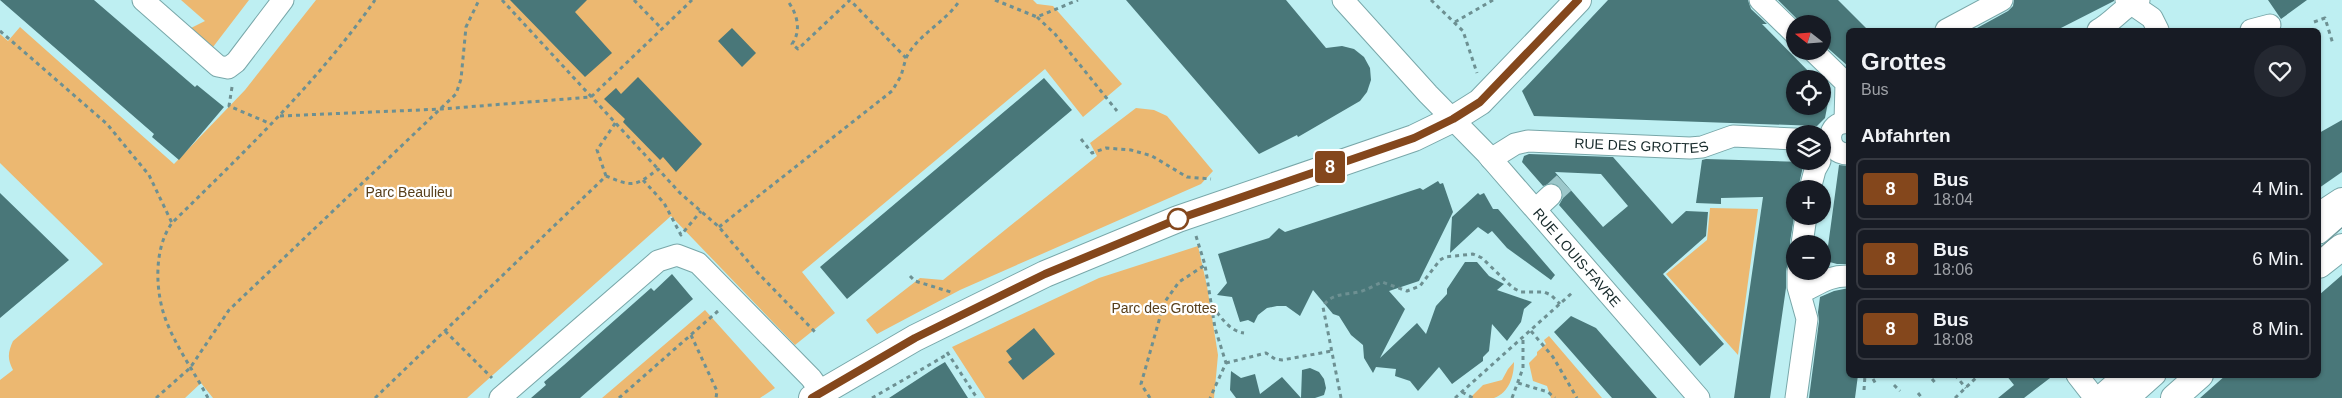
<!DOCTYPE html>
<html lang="de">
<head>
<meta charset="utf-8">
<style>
	:root { --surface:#171b24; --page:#242831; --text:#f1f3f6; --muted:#9ea1a6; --line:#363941 }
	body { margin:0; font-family:Arial,sans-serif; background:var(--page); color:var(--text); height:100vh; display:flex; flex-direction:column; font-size:19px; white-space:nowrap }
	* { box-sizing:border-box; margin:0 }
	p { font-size:16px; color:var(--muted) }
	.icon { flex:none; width:28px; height:28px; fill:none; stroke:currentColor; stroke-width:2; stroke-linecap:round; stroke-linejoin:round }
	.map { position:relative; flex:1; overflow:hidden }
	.side { position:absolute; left:1846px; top:28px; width:475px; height:350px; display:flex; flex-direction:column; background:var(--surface); border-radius:8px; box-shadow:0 1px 4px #0004 }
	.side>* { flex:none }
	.badge { padding:0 10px; border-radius:4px; font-size:18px; line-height:32px }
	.needle { width:32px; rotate:287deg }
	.buttons { position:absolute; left:1786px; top:15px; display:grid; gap:10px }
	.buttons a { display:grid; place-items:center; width:45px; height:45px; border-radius:50%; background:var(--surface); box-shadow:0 1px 4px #0004; font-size:25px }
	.map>.badge { position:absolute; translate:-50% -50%; box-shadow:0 0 0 2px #fff }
	h2 { padding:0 15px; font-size:19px; line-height:45px }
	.round { display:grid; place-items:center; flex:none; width:52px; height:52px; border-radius:26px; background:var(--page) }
	.headline { display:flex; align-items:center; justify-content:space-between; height:85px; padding:0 15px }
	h1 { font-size:24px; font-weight:700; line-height:38px }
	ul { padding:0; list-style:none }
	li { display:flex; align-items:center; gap:15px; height:62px; margin:0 10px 8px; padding:0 5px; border:2px solid var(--line); border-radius:8px }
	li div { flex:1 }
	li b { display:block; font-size:19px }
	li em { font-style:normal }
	li .badge { min-width:55px; font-weight:700; text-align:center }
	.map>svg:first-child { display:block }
	.green { fill:#ecb871 }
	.building { fill:#497779; fill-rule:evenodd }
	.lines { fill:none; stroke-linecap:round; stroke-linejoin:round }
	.minor-tunnel { stroke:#9cc7ca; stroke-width:21; stroke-dasharray:21 11; stroke-linecap:butt }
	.minor-casing { stroke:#78a7a9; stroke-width:23 }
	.major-casing { stroke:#78a7a9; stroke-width:28 }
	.path { stroke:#6d9092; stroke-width:3; stroke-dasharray:4 4; stroke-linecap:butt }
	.minor { stroke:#fff; stroke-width:21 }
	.major { stroke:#fff; stroke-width:26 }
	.tram { stroke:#6c8e90; stroke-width:1 }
	.line-casing { stroke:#fff; stroke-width:11 }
	.line { stroke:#84471c; stroke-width:8 }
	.stop-dot { fill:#fff; stroke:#84471c; stroke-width:2.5 }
	.labels { text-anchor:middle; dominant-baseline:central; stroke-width:4.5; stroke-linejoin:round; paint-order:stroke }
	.street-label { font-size:14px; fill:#16292a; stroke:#fff }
	.park-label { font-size:14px; fill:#573e1a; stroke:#fff }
</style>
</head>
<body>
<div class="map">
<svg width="2342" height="398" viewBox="0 0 2342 398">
	<rect width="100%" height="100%" fill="#beeff2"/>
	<!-- green -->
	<path class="green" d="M181,0H249L213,47L189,29L205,21Z
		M316,0H1033L1037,4L1053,6L1122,84L1083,117L1045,69L802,272L835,313L795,345L671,216L467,398H213L201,383L185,398H0V380L13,370C7,359 8,352 13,341L103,264L0,163V34L8,41L20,27L174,164L245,90Z
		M1136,108L1154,110L1167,116L1213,171L1201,184L960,290L877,334L866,320L920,278L943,280L1097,156L1090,143Z
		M1710,208L1758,209L1738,355L1666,274L1707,240Z
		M1198,246L1207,286L1218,355L1214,398H985L952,347L1099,278Z
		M705,310L775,388L760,398H602Z
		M1549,336L1602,398H1551L1547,386L1533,381L1529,363L1537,355V352L1546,344L1544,340Z
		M1514,362C1514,376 1509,393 1494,398C1487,398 1477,398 1470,398L1483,385L1502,380L1508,369Z"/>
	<!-- building -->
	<path class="building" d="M0,0H94L195,87L197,85L224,107L179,160L152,137L154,134Z
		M510,0H587L575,12L612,53L585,77Z
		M1126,0H1286L1326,48L1342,46L1354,49L1364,57L1370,68L1371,80L1367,92L1360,101L1298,137L1297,135L1259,154Z
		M1608,0H1748L1751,9L1767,24H1762L1816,79H1795V106H1822V86L1829,97L1825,118L1817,126L1534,116L1522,91Z
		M1778,0H1838L1868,30H1849V67L1822,43V24H1802Z
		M2014,0H2114V1L2057,30H1978L1977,28L2008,11L2013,6Z
		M2268,0H2307L2281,19Z
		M732,28L756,53L742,67L718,41Z
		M638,77L702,144L676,172L663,157L660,160L623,122L625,119L604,99L616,88L621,94Z
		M1044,78L1072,110L847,299L820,267Z
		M2342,120V172L2319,188V133Z
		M1529,154L1613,157L1672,224L1686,211L1708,212L1706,236L1663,274L1724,344L1700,366L1559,205L1563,198L1560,187L1554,183L1543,186L1522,162L1524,156ZM1555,172L1601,174L1628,206L1603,227Z
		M1706,159L1804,162L1798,189H1795V211L1790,242L1791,250L1786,271V288L1770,398H1734L1763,197L1721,198V204L1696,203L1702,160Z
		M1839,165L1849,166V264H1837L1826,261Z
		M1438,181L1440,184L1443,183L1453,212L1419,281L1389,291L1405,309L1380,358L1417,323L1426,334L1436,306L1447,294V289L1465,262H1477L1489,276L1504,284L1497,290L1532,302L1524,309L1521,322L1507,341L1492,324L1489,351L1483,357V361L1452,384L1439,367L1418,391L1410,381L1395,376L1396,369L1376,367L1373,373L1364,358L1363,345L1351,335L1339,316L1333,314L1313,290L1300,316L1286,306H1277L1267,308L1258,315L1254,323L1248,320L1240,322L1232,297L1217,295L1227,283L1218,254L1269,238L1279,228L1285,232L1420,188L1423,190Z
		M0,193L69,260L0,318Z
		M1478,193L1480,195L1484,193L1493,209H1498L1555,275L1551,280L1507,248L1492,231L1488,234L1478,227L1450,253L1452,217Z
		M672,274L693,299L580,398H531L546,385L544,382L564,365L651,288L654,291Z
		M2342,275V398H2200L2226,375H2319V295Z
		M1849,288V375H1858L1855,398H1809L1819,321L1818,312L1820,297L1834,291Z
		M1571,316L1596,328L1657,398H1612L1554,332Z
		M1034,328L1055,354L1023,380L1008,362L1012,359L1006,351Z
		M945,362L968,398H889L935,368Z
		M1310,368L1319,372L1324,379L1326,388L1324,395L1315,398H1236L1230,390L1231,371L1241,378L1255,374L1260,394L1282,377L1301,398L1302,370Z
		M2006,375H2054L2024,398H1998L2014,385Z"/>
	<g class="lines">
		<!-- minor-tunnel -->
		<path class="minor-tunnel" d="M1551,195L1564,183"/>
		<defs>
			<g id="minor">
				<path d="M143,0L218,66L228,68L236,62L283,0"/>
				<path id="s1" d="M1343,0L1428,94L1487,154L1699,398"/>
				<path d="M1760,0L1795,34"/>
				<path d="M2126,0L2152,18L2158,30"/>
				<path d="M1946,30L2002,0"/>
				<path d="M2098,30C2113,22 2123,7 2139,0"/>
				<path d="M2251,30L2270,25"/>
				<path d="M1813,51L1846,83L1845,122"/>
				<path d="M1849,123C1825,119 1824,155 1849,154"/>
				<path id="s2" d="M1491,159L1515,144L1528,141L1690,148L1702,147L1733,136L1795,139"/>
				<path d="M1810,189L1815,170L1820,161"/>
				<path d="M1536,209L1551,195"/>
				<path d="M2319,233L2342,213"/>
				<path d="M1802,244L1806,216"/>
				<path d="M1800,293C1818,285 1829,275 1849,276"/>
				<path d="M2077,375L2095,398"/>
				<path d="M500,398L658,261L677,255L698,263L811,378L821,392"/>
				<path d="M1796,398L1807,319L1798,287V271"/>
				<path d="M2129,398L2155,375"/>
			</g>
			<path id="major" d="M2319,216L2342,201
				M2319,265L2342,247
				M812,398L915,338L1045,274L1178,219L1414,138L1453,119L1480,102L1578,0
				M2102,398L2128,375
				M2174,398L2200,375"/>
		</defs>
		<!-- minor casing -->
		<use href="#minor" class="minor-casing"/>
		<!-- major casing -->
		<use href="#major" class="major-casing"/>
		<!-- path -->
		<path class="path" d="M502,0L658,169
			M634,0L662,29
			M995,0L1037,17L1078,0
			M1431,0L1463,31L1477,73
			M1037,17L1055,34L1117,111
			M1455,22L1493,0
			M2314,22L2325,18L2333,44
			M0,31L107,124L149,175L172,223
			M906,58C918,34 945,23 960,0
			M232,87L229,106L271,124
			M280,116L442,109L591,97L692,0
			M1081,139L1092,153L1106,148L1131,150L1152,156L1187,177L1211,179
			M606,176L597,150L616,122
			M643,180L664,203L681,235L701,211
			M719,227L892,91L901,76L906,58L850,0L798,49L792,44C802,30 797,13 787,0
			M1196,236L1205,265L1215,328L1226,363L1210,398
			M910,276L915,281L954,293
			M1212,306C1221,317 1229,331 1244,333
			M445,331L492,378
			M1531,331L1553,357L1577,398
			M691,335L717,391L716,398
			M947,352L977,398
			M1226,363L1266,353L1275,359L1282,360L1332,351
			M1955,375L1966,388
			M1873,379L1876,384
			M1932,379L1937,385
			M1518,383L1548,392L1555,398
			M1894,385L1900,391
			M1864,390L1865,375
			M1462,392L1473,398
			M1918,393L1922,398
			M156,398L190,368L229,310L456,94L461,79L466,27L479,0
			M208,398C195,373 178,350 167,323C155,294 153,249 172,223C244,152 317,83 375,0
			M375,398L606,176C633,187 635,187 658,169L680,193L719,227L757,272L815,332
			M619,398L718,311
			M872,398L948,354
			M1150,398L1141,384L1164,303L1179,282L1205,265
			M1341,398L1323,307C1330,293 1345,295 1359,292C1367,290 1375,285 1382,282L1407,291L1420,286L1440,260L1445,257L1473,254L1482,258L1513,288L1521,292H1544L1551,295L1560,304
			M1455,398L1573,292
			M1512,398L1523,368V339
			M1955,398L1979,375"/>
		<!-- minor -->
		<use href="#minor" class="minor"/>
		<!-- major -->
		<use href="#major" class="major"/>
		<!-- tram -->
		<path class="tram" d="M2319,249L2342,228"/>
	</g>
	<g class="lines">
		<defs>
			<path id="line" d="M812,398L915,338L1045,274L1178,219L1414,138L1453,119L1480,102L1578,0"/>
		</defs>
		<!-- line casing -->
		<use href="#line" class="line-casing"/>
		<!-- line -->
		<use href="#line" class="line"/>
	</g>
	<!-- markers -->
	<circle class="stop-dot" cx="1178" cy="219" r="10"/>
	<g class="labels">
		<!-- street labels -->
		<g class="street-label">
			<text stroke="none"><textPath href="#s2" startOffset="155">RUE DES GROTTES</textPath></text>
			<text stroke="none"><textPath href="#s1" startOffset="348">RUE LOUIS-FAVRE</textPath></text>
		</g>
		<!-- park labels -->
		<g class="park-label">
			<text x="409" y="192">Parc Beaulieu</text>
			<text x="1164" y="308">Parc des Grottes</text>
		</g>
	</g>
</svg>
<div class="buttons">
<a><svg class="needle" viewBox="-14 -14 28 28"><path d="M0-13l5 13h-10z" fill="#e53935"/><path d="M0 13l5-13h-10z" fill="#9ea1a6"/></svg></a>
<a><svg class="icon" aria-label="locate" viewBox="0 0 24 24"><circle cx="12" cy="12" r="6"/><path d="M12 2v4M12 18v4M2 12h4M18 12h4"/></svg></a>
<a><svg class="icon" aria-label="layers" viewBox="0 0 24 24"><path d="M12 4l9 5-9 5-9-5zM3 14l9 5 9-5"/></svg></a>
<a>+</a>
<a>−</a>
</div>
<b class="badge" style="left:1330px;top:167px;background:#84471c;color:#fff">8</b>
<section class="side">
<div class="headline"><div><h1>Grottes</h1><p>Bus</p></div><a class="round"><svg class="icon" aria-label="heart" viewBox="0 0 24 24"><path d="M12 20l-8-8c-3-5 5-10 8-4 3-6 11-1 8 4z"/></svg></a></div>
<h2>Abfahrten</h2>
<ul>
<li><span class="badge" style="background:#84471c;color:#fff">8</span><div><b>Bus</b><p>18:04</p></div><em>4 Min.</em></li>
<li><span class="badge" style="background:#84471c;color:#fff">8</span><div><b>Bus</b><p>18:06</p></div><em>6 Min.</em></li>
<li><span class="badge" style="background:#84471c;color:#fff">8</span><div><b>Bus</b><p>18:08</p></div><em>8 Min.</em></li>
</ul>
</section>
</div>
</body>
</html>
